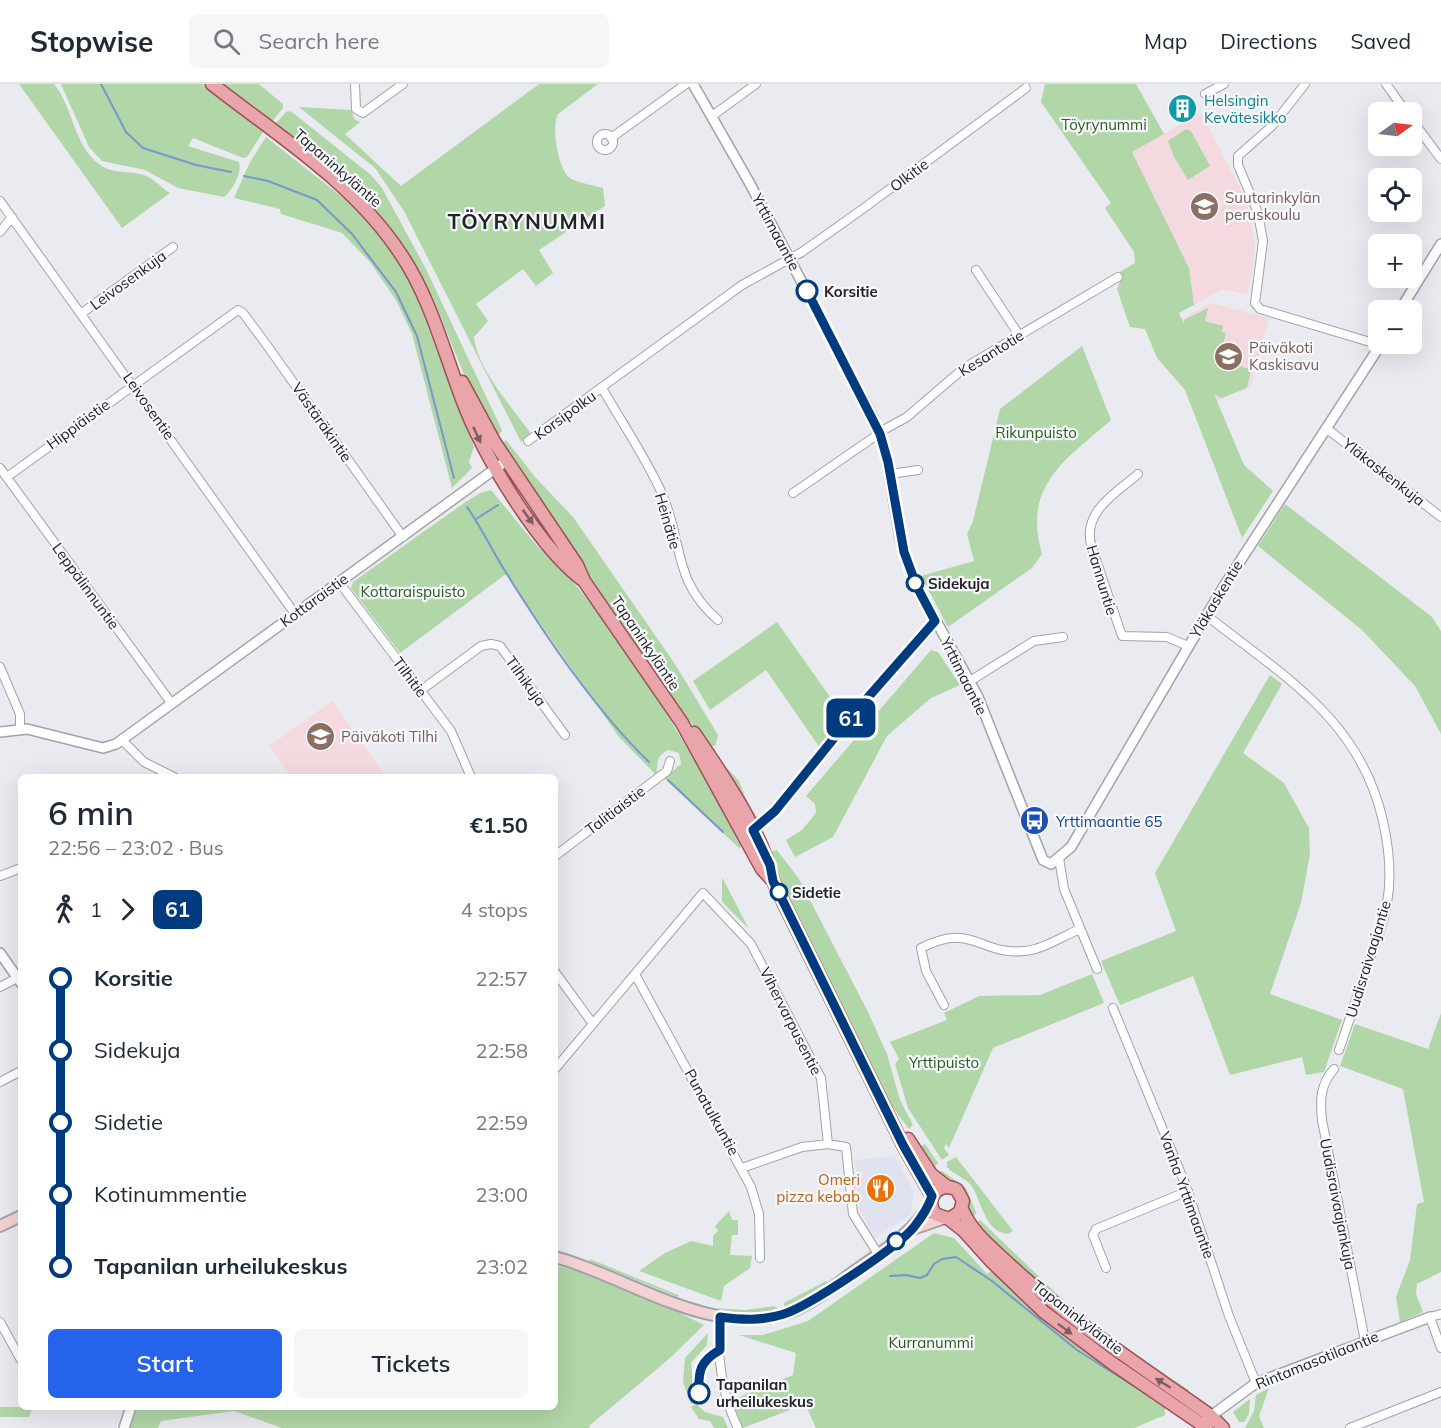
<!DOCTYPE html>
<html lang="en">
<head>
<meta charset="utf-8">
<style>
	:root { --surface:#fff; --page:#f6f6f7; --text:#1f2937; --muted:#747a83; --line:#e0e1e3; --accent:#2563eb }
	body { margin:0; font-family:Mulish,sans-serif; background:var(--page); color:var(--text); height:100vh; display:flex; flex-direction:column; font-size:22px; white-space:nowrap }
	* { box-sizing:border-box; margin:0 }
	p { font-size:20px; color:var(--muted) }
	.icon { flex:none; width:33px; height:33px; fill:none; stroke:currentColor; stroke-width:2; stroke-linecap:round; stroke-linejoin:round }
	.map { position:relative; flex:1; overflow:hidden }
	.drawer { position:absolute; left:18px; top:690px; width:540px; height:636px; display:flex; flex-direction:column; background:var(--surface); border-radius:9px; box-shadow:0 6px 24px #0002 }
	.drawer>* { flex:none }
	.badge { padding:0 12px; border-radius:9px; font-size:21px; line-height:39px }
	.needle { width:39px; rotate:76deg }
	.tools { position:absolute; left:1368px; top:18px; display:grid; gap:12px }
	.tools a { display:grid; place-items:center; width:54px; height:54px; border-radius:9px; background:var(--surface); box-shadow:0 6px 24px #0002; font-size:30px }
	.map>.badge { position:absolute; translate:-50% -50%; box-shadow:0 0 0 3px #fff }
	.legs { display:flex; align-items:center; gap:9px; height:66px; padding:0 30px; font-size:20px }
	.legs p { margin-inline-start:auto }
	.summary { display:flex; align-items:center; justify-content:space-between; height:102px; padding:0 30px }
	h1 { font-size:33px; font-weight:600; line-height:45px }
	.primary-button { display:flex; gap:12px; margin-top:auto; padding:12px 30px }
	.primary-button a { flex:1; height:69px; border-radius:9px; background:var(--accent); color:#fff; font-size:24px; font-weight:600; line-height:69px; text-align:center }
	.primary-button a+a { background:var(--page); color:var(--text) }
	ul { padding:0 30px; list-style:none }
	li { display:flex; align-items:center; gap:21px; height:72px; font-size:22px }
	li i { display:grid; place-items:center; width:9px; height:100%; margin:0 8px; background:currentColor }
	li i::after { content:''; width:15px; height:15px; margin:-8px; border:4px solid; border-radius:50%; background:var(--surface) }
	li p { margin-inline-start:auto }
	li:first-child i { background:linear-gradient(#0000 50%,currentColor 0) }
	li:last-child i { background:linear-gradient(currentColor 50%,#0000 0) }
	header { display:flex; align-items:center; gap:36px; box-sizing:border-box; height:84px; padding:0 30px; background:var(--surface); border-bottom:2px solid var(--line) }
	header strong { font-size:28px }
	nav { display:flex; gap:33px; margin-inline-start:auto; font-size:21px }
	.search { width:420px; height:54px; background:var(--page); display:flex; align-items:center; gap:15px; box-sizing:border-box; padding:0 21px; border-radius:9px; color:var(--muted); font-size:22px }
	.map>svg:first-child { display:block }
	.built { fill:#e1e2f0 }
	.education { fill:#f4dadf }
	.green { fill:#b1d6a7 }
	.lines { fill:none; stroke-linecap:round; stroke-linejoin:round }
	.stream { stroke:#7a96ca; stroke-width:2 }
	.minor-casing { stroke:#a2a3a8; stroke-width:10 }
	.tertiary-casing { stroke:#a2a3a8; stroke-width:12 }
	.secondary-casing { stroke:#a2a3a8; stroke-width:14 }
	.primary-casing { stroke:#9b5056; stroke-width:15 }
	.minor { stroke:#fff; stroke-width:8 }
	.tertiary { stroke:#fff; stroke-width:9 }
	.secondary { stroke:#f4d2d4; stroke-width:10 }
	.primary { stroke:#e9a5a9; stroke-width:12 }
	.oneway { fill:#7c5e60 }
	.line-1-casing { stroke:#fff; stroke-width:14 }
	.line-1 { stroke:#003b80; stroke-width:9 }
	.stop-1-dot { fill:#fff; stroke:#003b80; stroke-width:3 }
	.labels { text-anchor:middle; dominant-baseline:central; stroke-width:4.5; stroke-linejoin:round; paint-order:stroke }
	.culture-label { font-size:15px; fill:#0d838f; stroke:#f7f8fe; text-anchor:start }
	.park-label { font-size:15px; fill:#295d19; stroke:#f7f8fe }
	.street-label { font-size:15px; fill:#232325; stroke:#f7f8fe }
	.education-label { font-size:15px; fill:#785e54; stroke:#f7f8fe; text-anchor:start }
	.stop-label { font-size:15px; font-weight:bold; fill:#232325; stroke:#f7f8fe; text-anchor:start }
	.transit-label { font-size:15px; fill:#164399; stroke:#f7f8fe; text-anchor:start }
	.food-label { font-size:15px; fill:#c56008; stroke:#f7f8fe; text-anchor:end }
	.district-label { font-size:21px; font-weight:bold; letter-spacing:1.5px; fill:#232325; stroke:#f7f8fe }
</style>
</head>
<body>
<header>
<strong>Stopwise</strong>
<div class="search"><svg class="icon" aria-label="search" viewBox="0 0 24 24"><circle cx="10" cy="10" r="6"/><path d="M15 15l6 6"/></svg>Search here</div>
<nav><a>Map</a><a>Directions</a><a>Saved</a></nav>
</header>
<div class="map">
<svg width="1441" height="1344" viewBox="0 0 1441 1344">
	<rect width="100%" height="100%" fill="#eaebf1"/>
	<!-- built -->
	<path class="built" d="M895,1072L914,1108L911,1130L875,1154L859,1126L855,1076Z"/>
	<!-- education -->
	<path class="education" d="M1201,29L1246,115L1255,158L1253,184L1247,211L1223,205L1194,221L1189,184L1132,68Z
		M1211,219L1269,234L1250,303L1217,317L1181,235Z
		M332,617L385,691L382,693H291L269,662Z"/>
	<!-- green -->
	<path class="green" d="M19,0H54C73,23 74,62 99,80C113,91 128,86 144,91C153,94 162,104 170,109L122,144Z
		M61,0H203L263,48L247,73L243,74L193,54L188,62L239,78C242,90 233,105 224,113L178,104L145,86L102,77L89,63Z
		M223,0H259L283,20V24L272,38Z
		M539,0H598L558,30C551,42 558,86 570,94C575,98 596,102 603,104L605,122L539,166L553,189L536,202L523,185L476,220L488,237L474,253C477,285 513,324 531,350L521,358L404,127L375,84L299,23L351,26L355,36L360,38L345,50L401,102Z
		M1045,0H1136L1164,50L1132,68L1189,184L1194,221L1179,229L1184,240V236L1208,224L1205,237L1223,242L1222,248L1226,249L1221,268L1231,271L1229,280L1251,285L1247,304L1221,314L1214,310L1244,381L1273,407L1242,454L1185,306L1157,274L1145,245L1130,243L1117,205L1121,195L1118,189L1135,179L1134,168L1105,124L1111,119L1041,18Z
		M287,27L292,28L371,91L382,104L426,185L500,342L502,347L499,351L496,352L471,308L434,216L405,164L371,120L275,40Z
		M1186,45L1191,47L1210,82L1188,96L1174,73L1168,57Z
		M266,53L365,131L396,173L414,206L474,363L469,378L472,384L452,404L412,250L396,216L370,178L342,149L281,130L280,125L234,114L250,78Z
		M1082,262L1111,336C1065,376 1022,402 1042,470L1032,484L948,543L921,492L974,477L967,450L973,437L1000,325Z
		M506,356L535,393L573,433L675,580L718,651L715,662H712C678,628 653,585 626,545C583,483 541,421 501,359Z
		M491,406L538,463L553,474L594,523L655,610L744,760L739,764L664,694L681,680L679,669L668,666C654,674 659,678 656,691L619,653L506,490L400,569L351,504L353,498L464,419L480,409Z
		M1285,420L1432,533L1441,547V650L1415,602L1362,546L1258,462Z
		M777,538L845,634L820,664L766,586L710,626L693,597Z
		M931,566L938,568L960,601L931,614L887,652L833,753L795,773L786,756L802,746L816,729L815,720L806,712Z
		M1270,591L1282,600L1243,669L1284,699L1309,744L1310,770L1301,819L1270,910L1342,936L1324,988L1306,991L1302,973L1230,991L1193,892L1120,921L1101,877L1176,847L1155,789Z
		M726,683L739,697L751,728Z
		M777,766L799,795L868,928L887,970L900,1016L913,1041L909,1045L890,1020L768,769Z
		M722,795H723L749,845L722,818Z
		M779,819L895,1053L893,1054L881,1031L776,821Z
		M1092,890L1104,919L993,964L949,1064L946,1060L944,1064L949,1071L942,1076L908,1024L895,980L899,975L890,958L947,936L944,929L979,912L1040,911Z
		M1441,929V1188L1417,1200L1416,1210L1423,1228L1400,1238L1396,1213L1410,1176L1417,1120L1424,1118L1403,1005L1340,982L1355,940L1428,965Z
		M925,1060L938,1079L931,1086L919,1063Z
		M956,1073L1013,1147L1008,1150C983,1148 982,1114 970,1100C963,1093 953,1090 947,1083V1078Z
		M942,1087L966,1104L976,1128L973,1135L949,1098L935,1090Z
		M729,1127L732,1136H738V1151H732L730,1171L752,1172L750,1184L724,1202L721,1217L639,1187L665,1169L691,1157L713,1162V1152L718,1147L715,1142Z
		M980,1136L1081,1233L1118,1260L1189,1306L1186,1311L1058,1220L974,1141Z
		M934,1149L954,1154L987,1190L991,1187L1035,1226L1160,1314L1151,1315L1165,1324V1331L1134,1344H816L805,1320L743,1344L732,1316L793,1291L796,1269L739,1251H763L808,1237Z
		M590,1175L678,1211V1213L589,1177Z
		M555,1181L583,1189L664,1221L704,1241L670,1274L589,1342L590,1344H282L234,1327L161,1337L158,1344H129L136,1323H555Z
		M826,1197L829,1199L808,1213L784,1224V1219Z
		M774,1222L779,1225L744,1229L714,1224L745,1226Z
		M708,1249L707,1261L691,1279L695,1318L691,1320L683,1298L685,1274Z
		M1269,1304L1259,1332L1264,1344H1245L1254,1327L1256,1311Z
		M1250,1315L1249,1330L1244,1338H1239L1233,1328Z
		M696,1320L705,1328L723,1333L728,1344H714L710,1337L699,1335L691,1323Z
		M0,1323H33L29,1333H0Z"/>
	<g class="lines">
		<!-- stream -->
		<path class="stream" d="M101,0L126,48L143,64L196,81L231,88
			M244,92L268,97L317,116L352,150L396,208L417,252L454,394
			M467,423C481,443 492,466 505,487C545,551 595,626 649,678
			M476,435L498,421
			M668,696L723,748
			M890,1192L906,1191L920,1194L927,1191L934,1180L942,1175L956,1173L992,1197L1077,1266L1145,1309"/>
		<defs>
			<path id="minor" d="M355,0L356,25L363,29L403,0
				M1305,0L1272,42L1238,72V81L1258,129L1263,157L1255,219L1260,225L1380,261
				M1386,0L1406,28
				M1205,10L1224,0
				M712,32L756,0
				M1412,36L1441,75
				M597 58a8 8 0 1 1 16 0a8 8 0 1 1-16 0Z
				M611,54L686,0
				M0,117L295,530
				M0,148L12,133
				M976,186L1019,251
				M82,229L173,163
				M602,304C622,339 647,375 663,412C683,460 673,497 718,536
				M1326,344L1441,433
				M528,357L742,201L802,168L864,124L1026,4
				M0,384L172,620
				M890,390L918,386
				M1138,390C1115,410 1083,427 1091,461L1122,552L1167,553L1188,562
				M7,393L238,226L243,229L266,260L403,453
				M793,409L887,344L907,333L964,284L1118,193
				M339,498L451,647L471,693
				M1206,531C1283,592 1360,635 1383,737C1389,764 1392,792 1387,819C1384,840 1375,860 1368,880C1358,909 1349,938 1339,966
				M0,583L20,630V644
				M970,597L1034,557L1063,553
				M420,607L481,562L491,560L500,562L565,651
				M122,656L144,678L174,693
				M555,772L667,687L670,677
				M1059,774L1064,805L1097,885
				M0,792L21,784
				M555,888L593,940
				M636,892L751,1103L759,1130L760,1174
				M0,903L17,894
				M944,921L926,887L921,864C973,837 980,872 1024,867C1042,866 1063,852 1080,845
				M1113,924L1186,1102L1229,1232L1256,1299
				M555,985L703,809L751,860L821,994L828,1060L846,1063L853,1130L878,1170
				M1334,985C1320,1001 1320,1016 1322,1036L1365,1257
				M0,998L21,987
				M742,1084L802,1063L828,1060
				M1106,1184L1093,1151L1096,1145L1188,1107
				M1441,1230L1430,1233L1441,1264
				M720,1233C716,1269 722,1312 738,1344
				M0,1238L21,1276
				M1350,1344L1441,1308"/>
			<path id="tertiary" d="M693,0L749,98L873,333L885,366L900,454L913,495L978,613L1043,776L1051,780L1071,763L1224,502L1381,260
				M1400,226L1441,160
				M0,648L27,645L103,664L116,660L506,377
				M748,748L775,727L856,627L935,537
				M0,869L21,899
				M1207,1335L1256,1299L1430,1233
				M124,1344L131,1323"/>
			<path id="secondary" d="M0,1142L21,1132
				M913,1145L942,1135
				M555,1173C630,1193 717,1259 795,1226C816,1217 834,1202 852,1189C881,1168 913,1150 930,1119"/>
			<path id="primary" d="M212,0C277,51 354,99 400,169C430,213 443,265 462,315C482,369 538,463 584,497
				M462,298L495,359L577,481L584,497L682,639L762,785L773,797
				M694,649C721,688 764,751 773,797L903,1061L932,1112
				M908,1055L931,1090L946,1102
				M962,1125C971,1148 992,1164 1010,1181C1072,1238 1142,1283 1211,1332L1223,1344
				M949,1135L960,1128L963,1117L957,1106C940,1096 924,1114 935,1130L949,1135L964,1147L991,1177L1044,1228L1112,1279L1207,1344"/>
		</defs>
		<!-- minor casing -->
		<use href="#minor" class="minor-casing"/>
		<!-- tertiary casing -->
		<use href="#tertiary" class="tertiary-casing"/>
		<!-- secondary casing -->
		<use href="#secondary" class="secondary-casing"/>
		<!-- primary casing -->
		<use href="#primary" class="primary-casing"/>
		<!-- minor -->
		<use href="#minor" class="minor"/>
		<!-- tertiary -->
		<use href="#tertiary" class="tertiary"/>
		<!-- secondary -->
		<use href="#secondary" class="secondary"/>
		<!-- primary -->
		<use href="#primary" class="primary"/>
	</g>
	<!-- one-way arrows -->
	<defs><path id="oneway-solid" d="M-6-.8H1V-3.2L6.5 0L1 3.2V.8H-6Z" transform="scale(1.5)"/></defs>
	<g class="oneway">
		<use href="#oneway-solid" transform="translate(477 351) rotate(65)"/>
		<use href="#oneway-solid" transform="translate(528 433) rotate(54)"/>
		<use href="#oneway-solid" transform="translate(1065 1245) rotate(37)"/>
		<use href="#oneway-solid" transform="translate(1163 1299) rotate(-148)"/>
	</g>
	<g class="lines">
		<defs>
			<path id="line-1" d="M699,1309C698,1287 700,1277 720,1266V1233C742,1236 762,1237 784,1230C809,1222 898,1163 914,1143C922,1133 928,1124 932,1112L903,1061L773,797L770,781L753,746L775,727L856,627L935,537L917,503L904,468L888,378L880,350L807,207"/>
		</defs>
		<!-- line-1 casing -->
		<use href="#line-1" class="line-1-casing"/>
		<!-- line-1 -->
		<use href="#line-1" class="line-1"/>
	</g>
	<!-- icons -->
	<defs>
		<symbol id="building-disc" viewBox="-11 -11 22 22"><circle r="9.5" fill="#0f9aa8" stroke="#f7f8fe"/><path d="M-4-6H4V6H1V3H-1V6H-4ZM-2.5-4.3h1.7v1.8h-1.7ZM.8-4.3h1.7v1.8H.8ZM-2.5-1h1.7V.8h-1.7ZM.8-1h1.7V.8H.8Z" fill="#fff"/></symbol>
		<symbol id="school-disc" viewBox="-11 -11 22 22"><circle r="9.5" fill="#8d6e63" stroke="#f7f8fe"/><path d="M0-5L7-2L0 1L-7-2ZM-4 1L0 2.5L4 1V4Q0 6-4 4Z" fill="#fff"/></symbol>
		<symbol id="bus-disc" viewBox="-11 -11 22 22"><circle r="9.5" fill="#1a4fb4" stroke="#f7f8fe"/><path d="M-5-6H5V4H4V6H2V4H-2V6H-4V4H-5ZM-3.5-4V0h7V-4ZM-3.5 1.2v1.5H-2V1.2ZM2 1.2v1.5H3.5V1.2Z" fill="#fff"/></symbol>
		<symbol id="restaurant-disc" viewBox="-11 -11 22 22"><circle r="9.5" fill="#e8710a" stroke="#f7f8fe"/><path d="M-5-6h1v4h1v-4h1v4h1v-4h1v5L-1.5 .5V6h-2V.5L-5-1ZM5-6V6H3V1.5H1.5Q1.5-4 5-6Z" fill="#fff"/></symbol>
	</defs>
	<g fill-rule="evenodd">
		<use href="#building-disc" x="1166" y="8" width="33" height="33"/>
		<use href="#school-disc" x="1188" y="106" width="33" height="33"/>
		<use href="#school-disc" x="1212" y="256" width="33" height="33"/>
		<use href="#school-disc" x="304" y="636" width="33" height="33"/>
		<use href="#bus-disc" x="1018" y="720" width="33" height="33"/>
		<use href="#restaurant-disc" x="864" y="1088" width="33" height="33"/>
	</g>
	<!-- markers -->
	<g class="stop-1-dot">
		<circle cx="807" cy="207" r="10"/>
		<circle cx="915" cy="499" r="8"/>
		<circle cx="779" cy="808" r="8"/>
		<circle cx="896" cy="1157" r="8"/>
		<circle cx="699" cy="1309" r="10"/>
	</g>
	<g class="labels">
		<!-- culture labels -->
		<g class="culture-label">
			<text x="1204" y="16">Helsingin<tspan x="1204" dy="17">Kevätesikko</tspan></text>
		</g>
		<!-- park labels -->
		<g class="park-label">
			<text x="1104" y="40">Töyrynummi</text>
			<text x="1036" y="348">Rikunpuisto</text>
			<text x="413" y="507">Kottaraispuisto</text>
			<text x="944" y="978">Yrttipuisto</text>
			<text x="931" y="1258">Kurranummi</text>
		</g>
		<!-- street labels -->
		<g class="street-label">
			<text transform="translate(338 84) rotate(41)">Tapaninkyläntie</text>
			<text transform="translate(909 91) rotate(-37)">Olkitie</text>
			<text transform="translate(776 148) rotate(62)">Yrttimaantie</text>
			<text transform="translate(128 196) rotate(-36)">Leivosenkuja</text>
			<text transform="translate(991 269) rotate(-32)">Kesantotie</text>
			<text transform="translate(149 322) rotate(55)">Leivosentie</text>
			<text transform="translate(565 331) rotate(-36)">Korsipolku</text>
			<text transform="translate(322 338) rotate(55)">Västäräkintie</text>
			<text transform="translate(78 340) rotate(-36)">Hippiäistie</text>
			<text transform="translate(1384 388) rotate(38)">Yläkaskenkuja</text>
			<text transform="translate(668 437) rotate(74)">Heinätie</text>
			<text transform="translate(1102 496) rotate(73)">Hannuntie</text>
			<text transform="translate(86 502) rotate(54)">Leppälinnuntie</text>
			<text transform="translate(1216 515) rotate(-59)">Yläkaskentie</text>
			<text transform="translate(314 516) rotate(-36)">Kottaraistie</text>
			<text transform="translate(646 559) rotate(56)">Tapaninkyläntie</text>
			<text transform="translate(964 592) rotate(63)">Yrttimaantie</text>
			<text transform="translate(410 593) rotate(53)">Tilhitie</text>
			<text transform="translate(526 597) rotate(54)">Tilhikuja</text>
			<text transform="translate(615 726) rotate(-37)">Talitiaistie</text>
			<text transform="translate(1368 875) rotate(-73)">Uudisraivaajantie</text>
			<text transform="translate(791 937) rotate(63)">Vihervarpusentie</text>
			<text transform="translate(712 1028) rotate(61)">Punatulkuntie</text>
			<text transform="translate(1187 1111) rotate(70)">Vanha Yrttimaantie</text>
			<text transform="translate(1338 1120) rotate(79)">Uudisraivaajankuja</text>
			<text transform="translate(1078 1233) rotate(38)">Tapaninkyläntie</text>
			<text transform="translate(1317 1276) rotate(-22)">Rintamasotilaantie</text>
		</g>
		<!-- education labels -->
		<g class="education-label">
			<text x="1225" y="113">Suutarinkylän<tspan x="1225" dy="17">peruskoulu</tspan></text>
			<text x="1249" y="263">Päiväkoti<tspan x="1249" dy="17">Kaskisavu</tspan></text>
			<text x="341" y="652">Päiväkoti Tilhi</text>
		</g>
		<!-- stop labels -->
		<g class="stop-label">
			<text x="824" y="207">Korsitie</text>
			<text x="928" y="499">Sidekuja</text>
			<text x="792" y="808">Sidetie</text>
			<text x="716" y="1300">Tapanilan<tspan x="716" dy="17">urheilukeskus</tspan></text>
		</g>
		<!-- transit labels -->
		<g class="transit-label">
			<text x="1056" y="737">Yrttimaantie 65</text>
		</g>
		<!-- food labels -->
		<g class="food-label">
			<text x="860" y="1095">Omeri<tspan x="860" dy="17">pizza kebab</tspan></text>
		</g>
		<!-- district labels -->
		<g class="district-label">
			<text x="527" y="137">TÖYRYNUMMI</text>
		</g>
	</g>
</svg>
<div class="tools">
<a><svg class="needle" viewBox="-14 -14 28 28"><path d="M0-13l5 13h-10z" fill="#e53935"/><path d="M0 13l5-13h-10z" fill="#747a83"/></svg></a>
<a><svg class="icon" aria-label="locate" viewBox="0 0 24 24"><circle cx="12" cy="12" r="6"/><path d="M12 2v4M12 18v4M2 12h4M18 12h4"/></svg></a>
<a>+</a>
<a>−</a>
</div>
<b class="badge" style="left:851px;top:634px;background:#003b80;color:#fff">61</b>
<section class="drawer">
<div class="summary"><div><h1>6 min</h1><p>22:56 – 23:02 · Bus</p></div><b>€1.50</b></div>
<div class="legs"><svg class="icon" aria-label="walk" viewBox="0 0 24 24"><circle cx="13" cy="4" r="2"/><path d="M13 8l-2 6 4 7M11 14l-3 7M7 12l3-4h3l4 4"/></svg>1<svg class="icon" aria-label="forward" viewBox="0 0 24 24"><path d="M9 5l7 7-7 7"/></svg><b class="badge" style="background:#003b80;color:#fff">61</b><p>4 stops</p></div>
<ul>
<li><i style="color:#003b80"></i><b>Korsitie</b><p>22:57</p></li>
<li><i style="color:#003b80"></i><span>Sidekuja</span><p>22:58</p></li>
<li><i style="color:#003b80"></i><span>Sidetie</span><p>22:59</p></li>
<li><i style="color:#003b80"></i><span>Kotinummentie</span><p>23:00</p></li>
<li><i style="color:#003b80"></i><b>Tapanilan urheilukeskus</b><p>23:02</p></li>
</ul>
<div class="primary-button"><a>Start</a><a>Tickets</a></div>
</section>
</div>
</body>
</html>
